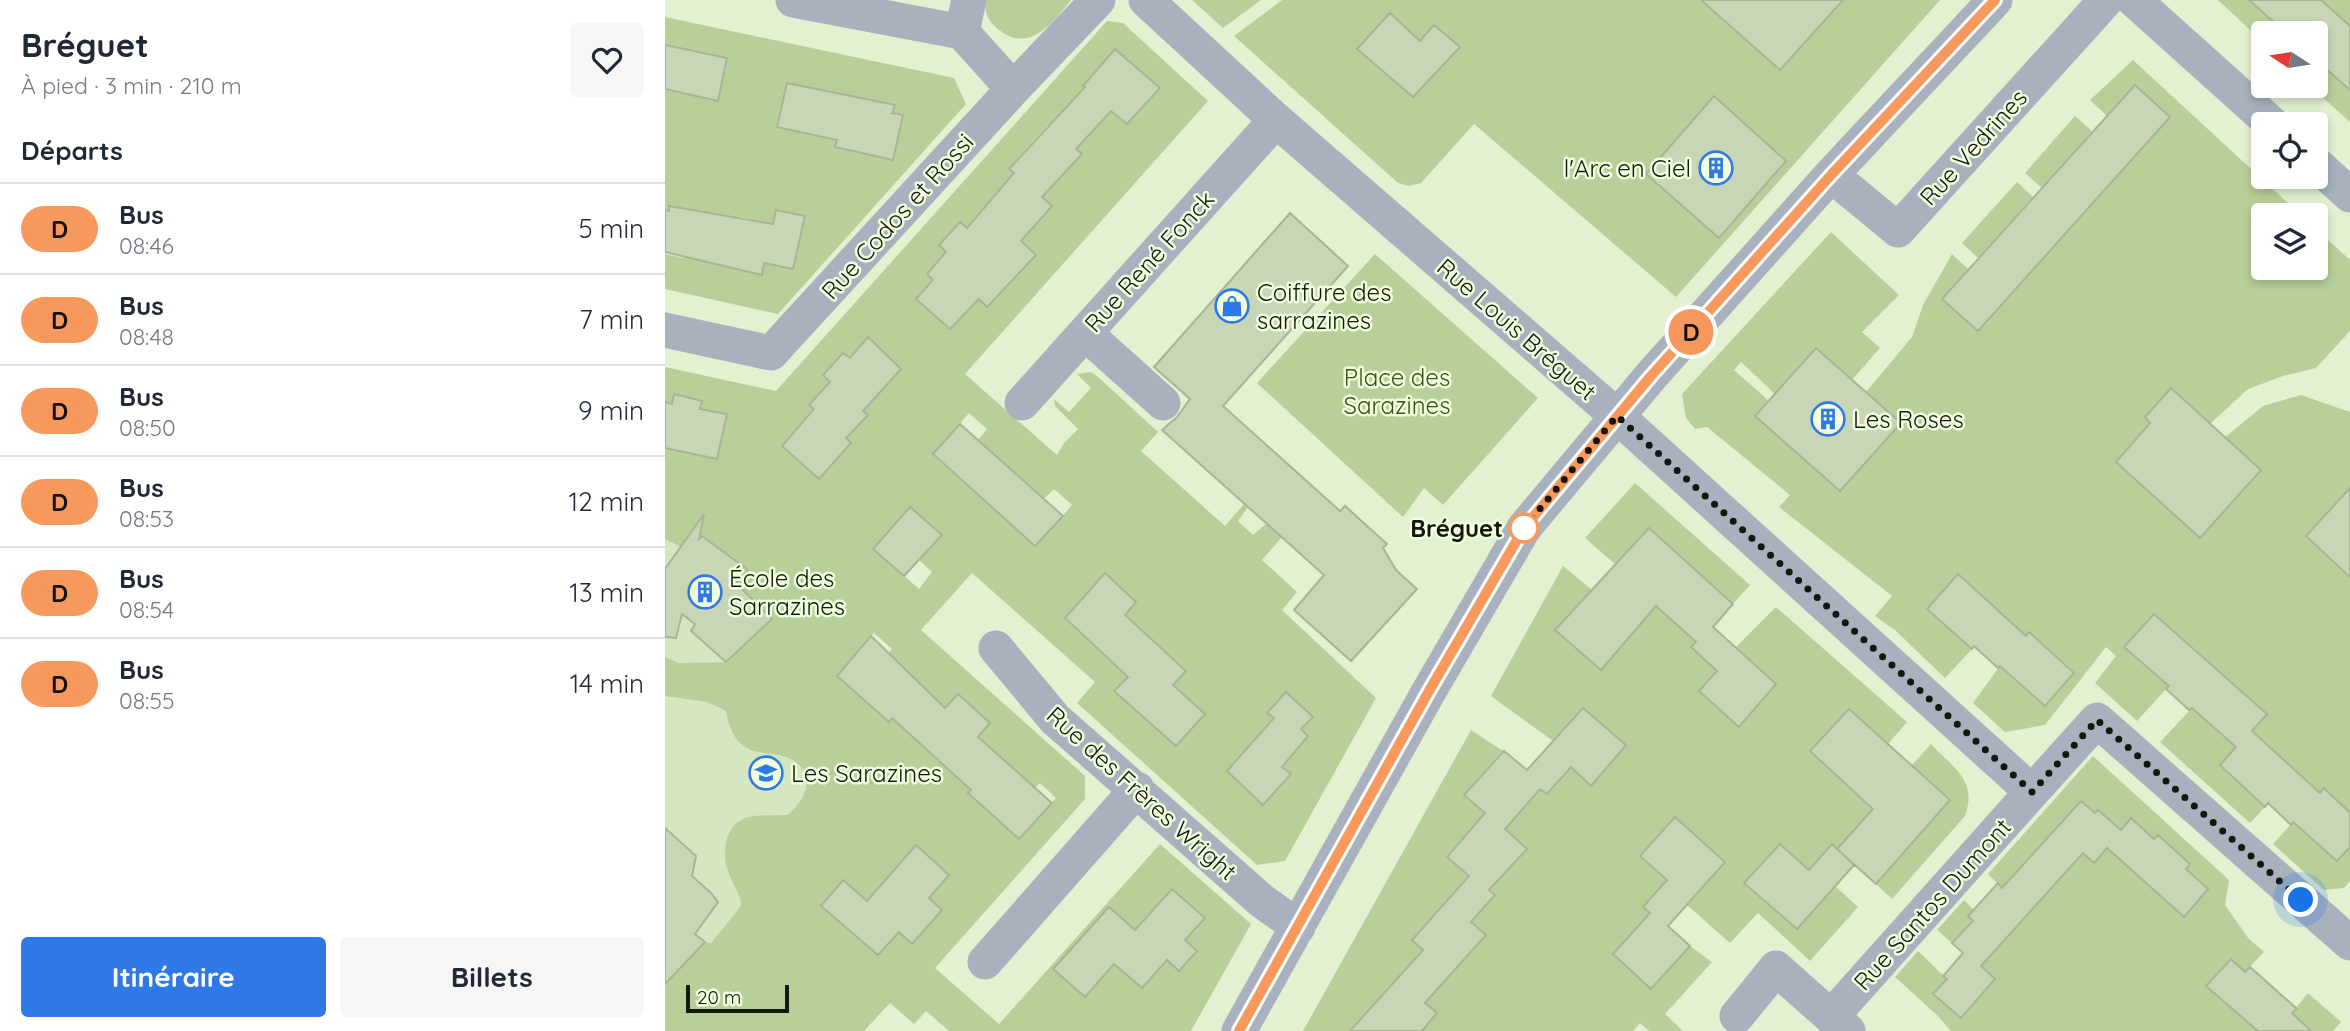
<!DOCTYPE html>
<html lang="fr">
<head>
<meta charset="utf-8">
<style>
	:root { --surface:#fff; --page:#f6f6f7; --text:#1f2937; --muted:#747a83; --line:#e0e1e3; --accent:#2f79e6 }
	body { margin:0; font-family:Quicksand,sans-serif; background:var(--page); color:var(--text); height:100vh; display:flex; flex-direction:column; font-size:26px; white-space:nowrap }
	* { box-sizing:border-box; margin:0 }
	p { font-size:23px; color:var(--muted) }
	.icon { flex:none; width:38px; height:38px; fill:none; stroke:currentColor; stroke-width:2; stroke-linecap:round; stroke-linejoin:round }
	.map { position:relative; flex:1; overflow:hidden }
	.drawer { display:flex; flex-direction:column; background:var(--surface); width:665px }
	.drawer>* { flex:none }
	.badge { padding:0 14px; border-radius:23px; font-size:24px; line-height:46px }
	.needle { width:46px; rotate:282deg }
	.buttons { position:absolute; left:1586px; top:21px; display:grid; gap:14px }
	.buttons a { display:grid; place-items:center; width:77px; height:77px; border-radius:7px; background:var(--surface); box-shadow:0 4px 10px #0003; font-size:35px }
	.scale { position:absolute; left:21px; bottom:18px; width:103px; box-sizing:border-box; padding-left:7px; border:4px solid #13180d; border-top:0; font-size:19px; line-height:24px; white-space:nowrap; color:#13180d; -webkit-text-stroke:5px #f1ffde; paint-order:stroke }
	.you { position:absolute; width:35px; height:35px; margin:-18px; border:5px solid #fff; border-radius:50%; background:#1a73e8; box-shadow:0 0 0 10px #1a73e833 }
	.map>.badge { position:absolute; translate:-50% -50%; box-shadow:0 0 0 4px #fff }
	h2 { padding:0 21px; font-size:26px; line-height:63px }
	.round { display:grid; place-items:center; flex:none; width:74px; height:74px; border-radius:7px; background:var(--page) }
	.summary { display:flex; align-items:center; justify-content:space-between; height:119px; padding:0 21px }
	h1 { font-size:33px; font-weight:700; line-height:52px }
	.button { display:flex; gap:14px; margin-top:auto; padding:14px 21px }
	.button a { flex:1; height:80px; border-radius:7px; background:var(--accent); color:#fff; font-size:28px; font-weight:700; line-height:80px; text-align:center }
	.button a+a { background:var(--page); color:var(--text) }
	ul { padding:0; list-style:none }
	li { display:flex; align-items:center; gap:21px; height:91px; padding:0 21px; border-top:2px solid var(--line) }
	li div { flex:1 }
	li b { display:block; font-size:26px }
	li em { font-style:normal }
	li .badge { min-width:77px; font-weight:700; text-align:center }
	main { display:flex; flex:1; min-height:0 }
	.map>svg:first-child { display:block }
	.built { fill:#d6e6c0 }
	.green { fill:#b9cf99; fill-rule:evenodd }
	.building { fill:#c8d6b6; stroke:#a8b496; stroke-width:2 }
	.lines { fill:none; stroke-linecap:round; stroke-linejoin:round }
	.minor { stroke:#a8b1bd; stroke-width:35 }
	.line-casing { stroke:#fff; stroke-width:16 }
	.line { stroke:#f7995c; stroke-width:10 }
	.walk { stroke:#13180d; stroke-width:7; stroke-dasharray:0 12.6 }
	.stop-dot { fill:#fff; stroke:#f7995c; stroke-width:3.5 }
	.labels { text-anchor:middle; dominant-baseline:central; stroke-width:5; stroke-linejoin:round; paint-order:stroke }
	.street-label { font-size:24px; fill:#13180d; stroke:#f1ffde }
	.poi-label { font-size:24px; fill:#13180d; stroke:#f1ffde; text-anchor:start }
	.park-label { font-size:24px; fill:#3c5014; stroke:#f1ffde }
	.stop-label { font-size:24px; font-weight:bold; fill:#13180d; stroke:#f1ffde; text-anchor:end }
</style>
</head>
<body>
<main>
<section class="drawer">
<div class="summary"><div><h1>Bréguet</h1><p>À pied · 3 min · 210 m</p></div><a class="round"><svg class="icon" aria-label="heart" viewBox="0 0 24 24"><path d="M12 20l-8-8c-3-5 5-10 8-4 3-6 11-1 8 4z"/></svg></a></div>
<h2>Départs</h2>
<ul>
<li><span class="badge" style="background:#f7995c;color:#111">D</span><div><b>Bus</b><p>08:46</p></div><em>5 min</em></li>
<li><span class="badge" style="background:#f7995c;color:#111">D</span><div><b>Bus</b><p>08:48</p></div><em>7 min</em></li>
<li><span class="badge" style="background:#f7995c;color:#111">D</span><div><b>Bus</b><p>08:50</p></div><em>9 min</em></li>
<li><span class="badge" style="background:#f7995c;color:#111">D</span><div><b>Bus</b><p>08:53</p></div><em>12 min</em></li>
<li><span class="badge" style="background:#f7995c;color:#111">D</span><div><b>Bus</b><p>08:54</p></div><em>13 min</em></li>
<li><span class="badge" style="background:#f7995c;color:#111">D</span><div><b>Bus</b><p>08:55</p></div><em>14 min</em></li>
</ul>
<div class="button"><a>Itinéraire</a><a>Billets</a></div>
</section>
<div class="map">
<svg width="1685" height="1031" viewBox="0 0 1685 1031">
	<rect width="100%" height="100%" fill="#e3f1d1"/>
	<!-- built -->
	<path class="built" d="M0,498L157,533L119,700L215,786L0,1027Z"/>
	<!-- green -->
	<path class="green" d="M321,0H406C388,23 363,55 333,29C323,21 319,13 321,0Z
		M527,0H596L558,28Z
		M617,0H1275L1011,297L809,124L756,183L744,186L733,183L569,36ZM725,13L755,41L769,25L795,47L748,97L692,49Z
		M1553,0H1584L1621,33H1598V42Z
		M1656,0H1685V26Z
		M0,17L289,78L301,104L113,314L0,289V254L19,258L30,211L5,206L4,211L0,210ZM208,101L230,105L227,113L238,115L228,160L171,147L172,140L113,127ZM111,210L140,216L128,268L99,263L97,275L64,267L75,217L108,224Z
		M442,21L458,23L543,101L300,374L392,455L399,443L413,429L390,406L389,399L404,412L426,388L412,374L426,372L433,377L493,432L476,451L560,526L579,504L583,507L573,521L588,535L602,523L617,537L597,560L632,592L617,610L711,698L620,861L592,865L412,703L430,682L307,573L256,630L420,776V799L270,968L334,1024L495,844L586,924L526,1031H284L261,1011L249,1024L225,1003L199,1031H0V961L15,967L40,942L46,943L76,906C76,894 69,887 65,876C60,864 59,856 61,844C67,810 96,816 123,815C142,798 153,773 124,758C111,752 94,755 82,748C69,741 63,725 61,711L42,702L0,696V657L14,663L61,662L107,619L71,583L83,569L28,530L16,547L0,539V443L26,454L52,459L62,415L35,409L36,401L9,394L7,404L0,402V367L111,391ZM450,49L494,88L462,124L446,111L433,125L406,102ZM383,125L417,154L377,197L387,207L373,222L341,194L354,178L344,168ZM319,208L285,329L268,280L281,252L274,245L295,222L302,228ZM203,338L236,368L219,388L195,409L202,416L181,438L186,443L154,479L117,446L149,409L144,405L165,382L158,375L185,358ZM304,413L322,429L313,440L379,499L389,489L407,505L371,546L268,455ZM245,507L277,535L254,560L267,572L254,589L209,549ZM440,573L471,602L460,615L521,670L508,685L540,714L511,746L463,677L400,619ZM209,633L227,649L219,660L257,686L280,708L293,694L325,723L313,737L365,793L375,783L391,798L354,839L303,793L306,790L227,718L223,721L172,676ZM621,693L648,717L636,729L643,737L617,767L625,774L598,804L562,771L609,718L603,713ZM251,845L284,875L264,898L277,910L247,943L234,932L213,955L157,906L178,881L202,901ZM507,889L540,917L520,940L532,951L514,971L502,960L449,964L420,997L388,969L444,907L470,930Z
		M1650,59L1685,90V122L1645,86H1650Z
		M1468,60L1636,215H1598V268H1650V228L1685,260V331L1651,368L1618,376L1583,389L1545,424L1506,388L1480,417L1485,423L1451,462L1535,538L1596,470L1560,437L1564,434L1598,406L1636,395L1685,412V488L1641,536L1685,577V813L1659,788L1655,792L1587,731L1602,714L1489,614L1460,647L1504,686L1472,721L1430,683L1451,656L1441,647L1380,725L1340,732L1308,703L1335,666L1379,706L1409,672L1364,632L1361,636L1293,575L1262,608L1307,649L1280,678L1231,631L1210,616L1227,596L1114,507L1125,495L1042,427L1030,429L1021,418L1017,394L1166,232L1234,295L1197,332L1215,348L1187,380L1151,348L1110,394L1076,362L1069,370L1104,401L1091,416L1175,491L1235,423L1201,392L1247,337L1258,305L1287,254L1303,269L1277,299L1313,331L1504,117L1442,116L1425,100Z
		M1410,116L1427,131L1377,188L1360,173Z
		M1352,182L1368,197L1313,258L1297,243Z
		M710,254L873,398L778,505L759,488L738,517L592,383Z
		M970,483L1085,585L1068,604L985,528L950,564L920,538Z
		M898,566L927,590L891,630L935,670L969,631L972,588L1031,642L1026,648L1052,671L1034,692L1074,727L1111,684L1071,647L1111,607L1242,722L1223,744L1183,709L1145,752L1183,786L1226,788L1172,849L1166,844L1144,870L1114,844L1080,882L1131,929L1170,886L1193,907L1145,961L1093,913L1065,943L1022,905L1060,862L1009,817L975,855L1002,880L978,906L985,913L948,955L986,989L1025,946L1047,962L1000,1014L1018,1031H984L975,1023L968,1031H757L772,1013L733,979L702,1031H638L806,730L838,751L799,794L820,813L782,856L804,876L748,940L820,935L806,922L829,896L824,890L840,829L875,789L883,794L906,767L926,785L961,745L918,708L888,741L826,696Z
		M1527,708L1571,747L1555,765L1600,807L1585,823L1495,742Z
		M1266,744C1288,768 1313,780 1300,816L1227,899L1211,884L1286,800L1247,765Z
		M1428,756L1564,880L1560,905L1584,939L1599,952L1580,972L1566,959L1541,986L1593,1031H1286L1273,1016L1230,977L1253,951L1282,979L1268,994L1296,1018L1330,979L1316,966L1358,865L1337,888L1323,874ZM1415,801L1430,813L1433,810L1456,830L1466,819L1489,839L1493,835L1521,869L1543,889L1519,916L1442,848L1429,863L1391,829Z
		M1628,822L1672,861L1685,847V881L1679,888L1659,890L1608,844Z
		M1299,900L1309,910L1308,921L1287,943L1272,930Z
		M1643,993L1676,1022L1668,1031H1637L1641,1026L1627,1013Z"/>
	<!-- building -->
	<path class="building" d="M1036,0H1178L1115,70Z
		M1584,0H1656L1685,26V90L1650,59V33H1621Z
		M725,13L755,41L769,25L795,47L748,97L692,49Z
		M0,45L62,58L53,101L0,89Z
		M450,49L495,88L462,124L446,111L411,149L417,154L377,197L387,206L356,241L371,255L322,307L314,299L285,329L251,299L268,280L262,274L281,252L274,245L295,222L302,228L349,173L344,169L420,87L418,86Z
		M122,83L230,105L227,113L238,115L228,160L170,147L172,140L112,127Z
		M1470,85L1505,117L1313,331L1277,299Z
		M1049,96L1121,161L1054,238L981,174Z
		M4,206L108,224L111,210L140,216L128,269L99,263L97,275L0,252V210L4,211Z
		M625,213L683,266L558,406L675,511L680,506L722,544L718,548L731,570L752,589L686,661L629,610L659,575L497,430L512,417L525,399L489,367Z
		M203,337L236,369L198,411L203,415L181,438L186,443L154,479L117,446L149,409L144,405L165,382L158,375L178,353L185,358Z
		M1151,348L1236,423L1175,491L1090,416Z
		M1506,388L1596,470L1535,538L1451,462L1485,423L1480,417Z
		M9,394L37,401L35,409L62,414L52,459L0,448V402L7,404Z
		M295,424L398,516L370,546L268,454Z
		M1685,488V577L1641,536Z
		M245,507L277,535L239,576L208,549Z
		M39,514L34,539L37,536L83,570L71,583L107,619L61,662L26,631L30,624L17,614L11,638L0,637V569Z
		M984,528L1068,604L1048,627L1111,684L1074,727L1034,691L1052,671L1026,647L1031,642L991,606L936,670L890,630Z
		M440,573L471,602L460,615L521,671L508,685L540,714L511,746L449,691L463,677L400,618Z
		M1293,574L1361,636L1364,632L1409,673L1380,706L1335,666L1333,668L1309,646L1307,649L1262,609Z
		M1489,614L1602,714L1587,731L1655,793L1659,788L1685,813V847L1672,861L1628,822L1626,825L1603,803L1600,807L1555,765L1571,747L1527,708L1524,710L1501,689L1504,686L1459,647Z
		M206,636L280,708L293,694L325,723L313,737L387,803L354,839L303,793L306,790L227,718L224,722L172,676Z
		M621,692L648,717L636,729L643,736L617,767L626,774L598,805L562,771L609,718L602,713Z
		M918,708L961,745L926,786L906,767L882,794L875,789L840,829L862,849L824,890L830,895L806,922L821,935L760,1003L772,1013L757,1031H685L758,950L747,940L804,876L782,857L820,813L799,795L839,751L862,770Z
		M1184,709L1285,800L1211,884L1172,849L1208,809L1145,751Z
		M1416,801L1430,813L1433,810L1456,830L1466,818L1489,839L1493,835L1525,864L1521,869L1543,889L1519,917L1442,848L1429,863L1418,853L1316,966L1330,979L1296,1018L1268,994L1282,979L1278,976L1298,953L1287,943L1308,921L1303,916L1333,883L1337,888Z
		M1010,817L1060,862L1003,926L1025,946L986,989L948,954L985,913L978,907L1002,880L975,856Z
		M0,828L31,856L27,876L46,893L53,902L30,934L40,942L0,984Z
		M1115,844L1144,870L1167,844L1189,865L1132,929L1079,883Z
		M251,845L284,875L264,898L277,910L247,944L234,932L213,955L156,906L178,880L202,901Z
		M507,889L540,918L520,940L532,951L514,971L502,960L477,988L449,964L420,997L388,969L444,907L470,930Z
		M1566,959L1580,972L1585,967L1632,1009L1627,1013L1646,1031H1593L1541,986Z"/>
	<g class="lines">
		<!-- minor -->
		<path class="minor" d="M128,0L297,32L348,89
			M481,0L611,120L952,416L1367,792L1432,720L1685,943
			M1469,0L1607,124
			M297,32L304,0
			M1650,163L1685,195
			M1166,175L1233,230L1441,0
			M0,330L106,353L348,89L433,0
			M420,333L498,403
			M357,403L611,120
			M331,648L390,719L597,901L633,927
			M320,962L472,789
			M1072,1016L1111,968L1166,1017
			M574,1031L764,691L859,528L986,376L1166,175L1330,0
			M1183,1031L1166,1017L1367,792"/>
	</g>
	<g class="lines">
		<defs>
			<path id="line" d="M574,1031L764,691L859,528L986,376L1166,175L1330,0"/>
		</defs>
		<!-- line casing -->
		<use href="#line" class="line-casing"/>
		<!-- line -->
		<use href="#line" class="line"/>
		<!-- walk -->
		<path class="walk" d="M859,528L952,416L1367,792L1432,720L1636,900"/>
	</g>
	<!-- icons -->
	<defs>
		<symbol id="building-ring" viewBox="-11 -11 22 22"><circle r="9.5" fill="#f1ffde" stroke="#2f79e6" stroke-width="1.5"/><path d="M-4-6H4V6H1V3H-1V6H-4ZM-2.5-4.3h1.7v1.8h-1.7ZM.8-4.3h1.7v1.8H.8ZM-2.5-1h1.7V.8h-1.7ZM.8-1h1.7V.8H.8Z" fill="#2f79e6"/></symbol>
		<symbol id="shop-ring" viewBox="-11 -11 22 22"><circle r="9.5" fill="#f1ffde" stroke="#2f79e6" stroke-width="1.5"/><path d="M-5-2.5h2.3a2.7 3.5 0 0 1 5.4 0H5L5.5 6h-11ZM-1.5-2.5h3a1.5 2.3 0 0 0-3 0Z" fill="#2f79e6"/></symbol>
		<symbol id="school-ring" viewBox="-11 -11 22 22"><circle r="9.5" fill="#f1ffde" stroke="#2f79e6" stroke-width="1.5"/><path d="M0-5L7-2L0 1L-7-2ZM-4 1L0 2.5L4 1V4Q0 6-4 4Z" fill="#2f79e6"/></symbol>
	</defs>
	<g fill-rule="evenodd">
		<use href="#building-ring" x="1032" y="149" width="38" height="38"/>
		<use href="#shop-ring" x="548" y="287" width="38" height="38"/>
		<use href="#building-ring" x="1144" y="400" width="38" height="38"/>
		<use href="#building-ring" x="21" y="573" width="38" height="38"/>
		<use href="#school-ring" x="82" y="754" width="38" height="38"/>
	</g>
	<!-- markers -->
	<circle class="stop-dot" cx="859" cy="528" r="14"/>
	<g class="labels">
		<!-- street labels -->
		<g class="street-label">
			<text transform="translate(1308 147) rotate(-48)">Rue Vedrines</text>
			<text transform="translate(232 216) rotate(-48)">Rue Codos et Rossi</text>
			<text transform="translate(484 261) rotate(-48)">Rue René Fonck</text>
			<text transform="translate(852 329) rotate(41)">Rue Louis Bréguet</text>
			<text transform="translate(477 793) rotate(42)">Rue des Frères Wright</text>
			<text transform="translate(1267 904) rotate(-48)">Rue Santos Dumont</text>
		</g>
		<!-- poi labels -->
		<g class="poi-label">
			<text x="1026" y="168" text-anchor="end">l'Arc en Ciel</text>
			<text x="592" y="292">Coiffure des<tspan x="592" dy="28">sarrazines</tspan></text>
			<text x="1188" y="419">Les Roses</text>
			<text x="64" y="578">École des<tspan x="64" dy="28">Sarrazines</tspan></text>
			<text x="126" y="773">Les Sarazines</text>
		</g>
		<!-- park labels -->
		<g class="park-label">
			<text x="732" y="377">Place des<tspan x="732" dy="28">Sarazines</tspan></text>
		</g>
		<!-- stop labels -->
		<g class="stop-label">
			<text x="838" y="528">Bréguet</text>
		</g>
	</g>
</svg>
<div class="buttons">
<a><svg class="needle" viewBox="-14 -14 28 28"><path d="M0-13l5 13h-10z" fill="#e53935"/><path d="M0 13l5-13h-10z" fill="#747a83"/></svg></a>
<a><svg class="icon" aria-label="locate" viewBox="0 0 24 24"><circle cx="12" cy="12" r="6"/><path d="M12 2v4M12 18v4M2 12h4M18 12h4"/></svg></a>
<a><svg class="icon" aria-label="layers" viewBox="0 0 24 24"><path d="M12 4l9 5-9 5-9-5zM3 14l9 5 9-5"/></svg></a>
</div>
<div class="scale">20 m</div>
<div class="you" style="left:1636px;top:900px"></div>
<b class="badge" style="left:1026px;top:332px;background:#f7995c;color:#111">D</b>
</div>
</main>
</body>
</html>
